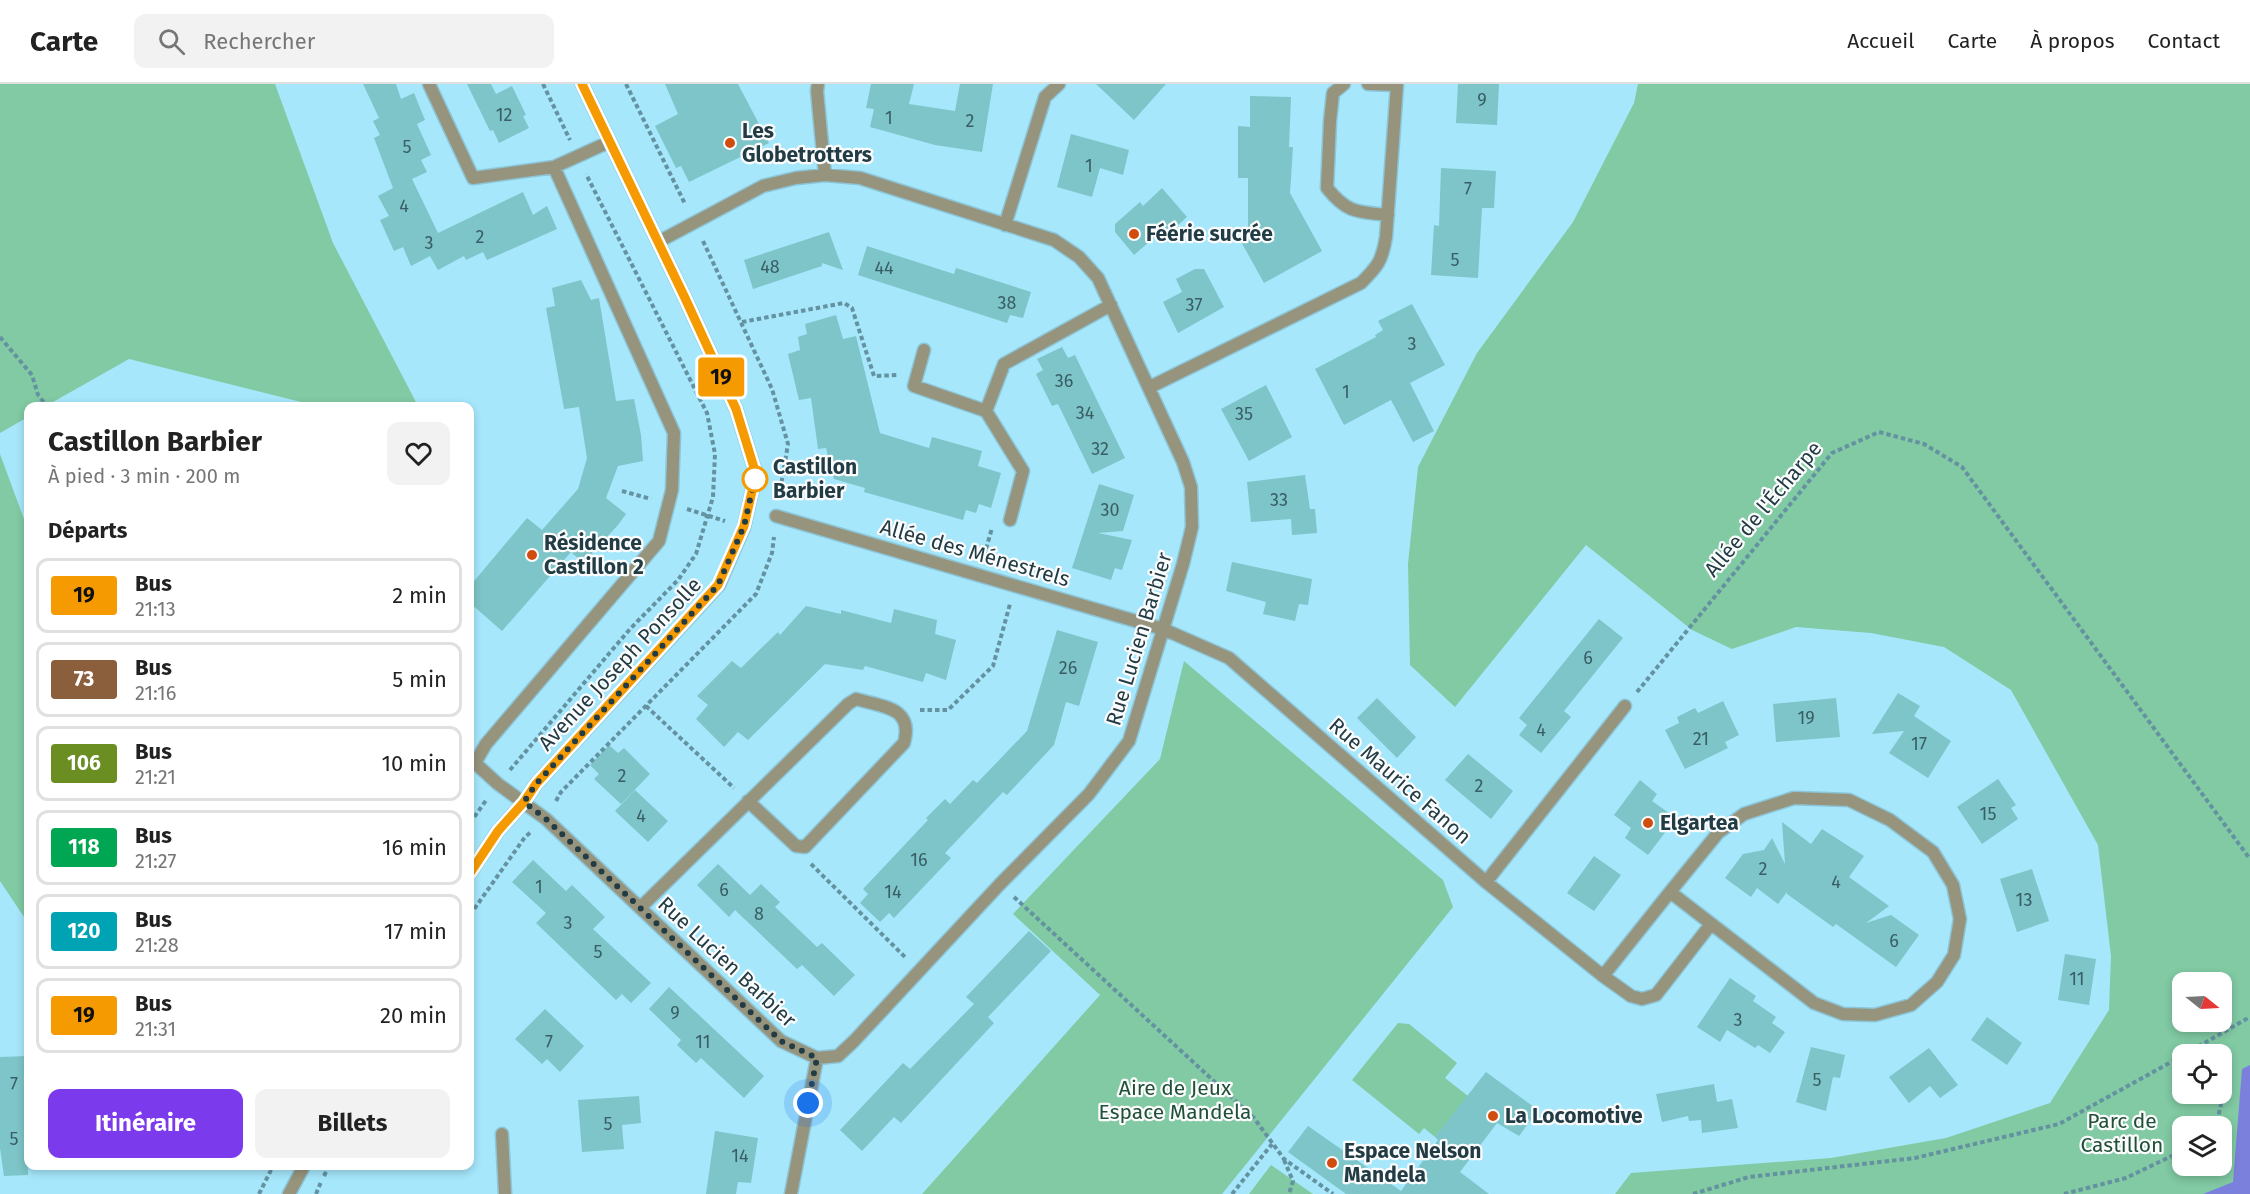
<!DOCTYPE html>
<html lang="fr">
<head>
<meta charset="utf-8">
<style>
	:root { --surface:#fff; --page:#f2f2f2; --text:#222; --muted:#767676; --line:#e0e0e0; --accent:#7c3aed }
	body { margin:0; font-family:"Fira Sans",sans-serif; background:var(--page); color:var(--text); height:100vh; display:flex; flex-direction:column; font-size:22px; white-space:nowrap }
	* { box-sizing:border-box; margin:0 }
	p { font-size:20px; color:var(--muted) }
	.icon { flex:none; width:33px; height:33px; fill:none; stroke:currentColor; stroke-width:2; stroke-linecap:round; stroke-linejoin:round }
	.map { position:relative; flex:1; overflow:hidden }
	.panel { position:absolute; left:24px; top:318px; width:450px; height:768px; display:flex; flex-direction:column; background:var(--surface); border-radius:12px; box-shadow:0 3px 9px #0003 }
	.panel>* { flex:none }
	.badge { padding:0 12px; border-radius:4px; font-size:21px; line-height:39px }
	.needle { width:39px; rotate:108deg }
	.fabs { position:absolute; left:2172px; top:888px; display:grid; gap:12px }
	.fabs a { display:grid; place-items:center; width:60px; height:60px; border-radius:12px; background:var(--surface); box-shadow:0 3px 9px #0003; font-size:30px }
	.you { position:absolute; width:30px; height:30px; margin:-15px; border:4px solid #fff; border-radius:50%; background:#1a73e8; box-shadow:0 0 0 9px #1a73e833 }
	.map>.badge { position:absolute; translate:-50% -50%; box-shadow:0 0 0 3px #fff }
	h2 { padding:0 24px; font-size:22px; line-height:54px }
	.round { display:grid; place-items:center; flex:none; width:63px; height:63px; border-radius:12px; background:var(--page) }
	.headline { display:flex; align-items:center; justify-content:space-between; height:102px; padding:0 24px }
	h1 { font-size:28px; font-weight:700; line-height:45px }
	.button { display:flex; gap:12px; margin-top:auto; padding:12px 24px }
	.button a { flex:1; height:69px; border-radius:12px; background:var(--accent); color:#fff; font-size:24px; font-weight:700; line-height:69px; text-align:center }
	.button a+a { background:var(--page); color:var(--text) }
	ul { padding:0; list-style:none }
	li { display:flex; align-items:center; gap:18px; height:75px; margin:0 12px 9px; padding:0 12px; border:3px solid var(--line); border-radius:12px }
	li div { flex:1 }
	li b { display:block; font-size:22px }
	li em { font-style:normal }
	li .badge { min-width:66px; font-weight:700; text-align:center }
	header { display:flex; align-items:center; gap:36px; box-sizing:border-box; height:84px; padding:0 30px; background:var(--surface); border-bottom:2px solid var(--line) }
	header strong { font-size:28px }
	nav { display:flex; gap:33px; margin-inline-start:auto; font-size:21px }
	.search { width:420px; height:54px; background:var(--page); display:flex; align-items:center; gap:15px; box-sizing:border-box; padding:0 21px; border-radius:12px; color:var(--muted); font-size:22px }
	.map>svg:first-child { display:block }
	.green { fill:#81caa3; fill-rule:evenodd }
	.water { fill:#7c80dd }
	.building { fill:#7dc5c8 }
	.lines { fill:none; stroke-linecap:round; stroke-linejoin:round }
	.pedestrian-casing { stroke:#8cc5d7; stroke-width:15 }
	.minor-casing { stroke:#8cc5d7; stroke-width:15 }
	.path { stroke:#6492a1; stroke-width:4; stroke-dasharray:4.5 3; stroke-linecap:butt }
	.pedestrian { stroke:#97947d; stroke-width:12 }
	.minor { stroke:#97947d; stroke-width:12 }
	.line-casing { stroke:#fff; stroke-width:14 }
	.line { stroke:#f59a00; stroke-width:9 }
	.walk { stroke:#223c45; stroke-width:6; stroke-dasharray:0 10.8 }
	.poi-dot { fill:#d14c0f; stroke:#fcfcfc; stroke-width:2 }
	.stop-dot { fill:#fff; stroke:#f59a00; stroke-width:3 }
	.labels { text-anchor:middle; dominant-baseline:central; stroke-width:4.5; stroke-linejoin:round; paint-order:stroke }
	.number-label { font-size:18px; fill:#395e66 }
	.poi-label { font-size:21px; font-weight:bold; fill:#223c45; stroke:#fcfcfc; text-anchor:start }
	.stop-label { font-size:21px; font-weight:bold; fill:#223c45; stroke:#fcfcfc; text-anchor:start }
	.street-label { font-size:21px; fill:#223c45; stroke:#fcfcfc }
	.park-label { font-size:21px; fill:#1f5038; stroke:#fcfcfc }
</style>
</head>
<body>
<header>
<strong>Carte</strong>
<div class="search"><svg class="icon" aria-label="search" viewBox="0 0 24 24"><circle cx="10" cy="10" r="6"/><path d="M15 15l6 6"/></svg>Rechercher</div>
<nav><a>Accueil</a><a>Carte</a><a>À propos</a><a>Contact</a></nav>
</header>
<div class="map">
<svg width="2250" height="1110" viewBox="0 0 2250 1110">
	<rect width="100%" height="100%" fill="#a6e7fc"/>
	<!-- green -->
	<path class="green" d="M0,0H275L333,159L418,322H317L129,275L46,322H28V333L0,349Z
		M1638,0H2250V1110H1615L1631,1089L1831,1074L1946,1054L2050,1019L2109,926L2111,872L2098,761L2011,606L1944,563L1871,549L1796,543L1732,565L1692,546L1586,461L1455,623L1410,581L1408,480L1418,383L1477,269L1573,138L1634,19ZM2182,898H2222V938H2182ZM2182,970H2222V1010H2182ZM2182,1042H2222V1082H2182Z
		M0,370L28,446V839L0,797Z
		M1184,577L1443,796L1453,823L1222,1110H922L1100,911L1013,830L1160,675Z
		M1398,939L1409,940L1457,979L1445,994L1468,1012L1435,1053L1424,1044L1419,1050L1352,996Z
		M1271,1081L1313,1110H1249Z"/>
	<!-- water -->
	<path class="water" d="M2250,981V1110H2203L2233,1098L2242,985Z"/>
	<!-- building -->
	<path class="building" d="M363,0H396L401,15L414,9L425,36L417,40L431,71L421,76L427,88L412,95L438,149L523,108L533,131L547,122L557,145L487,176L483,168L466,176L464,172L438,186L430,172L411,182L403,163L394,167L380,136L389,132L378,112L393,104L374,54L380,51L373,37L379,34Z
		M467,0H491L496,10L512,2L526,31L523,32L529,44L499,59L493,46L490,47Z
		M665,0H738L769,59L689,98L681,82L676,84L655,42L678,30Z
		M871,0H914L909,20L955,27L960,0H993L982,68L935,61L870,43L874,25L866,24Z
		M1096,0H1166L1134,36Z
		M1458,0H1499L1497,41L1456,39Z
		M1250,12L1291,13L1289,63H1293L1290,109L1322,167L1264,199L1239,154L1248,149V94H1238V42L1250,43Z
		M1071,50L1129,66L1123,91L1100,84L1092,113L1057,103Z
		M1441,84L1496,87L1494,124H1482L1478,194L1431,191L1434,141L1439,142Z
		M1162,104L1187,133L1167,151L1164,145L1134,171L1115,148V140L1140,118L1143,122Z
		M829,148L843,186L822,179V182L753,205L744,176Z
		M867,162L954,190L956,184L1031,208L1023,234L1010,231L1007,239L858,191Z
		M1195,185H1204L1224,223L1178,249L1163,218L1182,208L1176,195Z
		M581,196L591,216L599,214L616,317L634,315L641,351L643,377L618,382L606,414L626,430L618,441L583,479L571,468L502,547L470,519V502L527,434L542,446L578,405L587,374L579,323L564,325L546,224L555,222L552,204Z
		M1412,220L1445,281L1410,299L1434,347L1413,358L1391,316L1344,341L1315,285L1376,253L1375,251L1383,246L1378,237Z
		M836,231L843,255L856,252L880,349L929,364L932,353L982,367L978,382L1001,389L991,424L979,420L976,429L966,426L963,436L864,408L865,404L834,395L826,364L818,365L811,314L799,316L788,270L800,266L798,253L807,250L805,240Z
		M1062,263L1068,274L1075,271L1125,374L1092,390L1058,320L1052,322L1036,290L1043,286L1037,275Z
		M1266,301L1292,353L1249,377L1221,325Z
		M1305,391L1310,425H1315L1317,449L1292,451L1291,435L1251,438L1247,398Z
		M1099,400L1134,411L1123,447L1098,449L1132,456L1122,486L1115,484L1111,496L1072,484Z
		M1232,478L1312,495L1308,521L1299,520L1295,537L1263,530L1266,518L1226,507Z
		M806,522L841,530V526L891,539L894,525L937,536L935,550L956,556L946,596L926,589L923,598L865,582L863,586L825,580L748,656L738,648L724,663L696,635L708,621L697,612L732,577L741,584L778,548L780,551Z
		M1599,535L1623,554L1564,627L1571,633L1541,669L1519,651L1527,641L1519,634Z
		M1057,546L1098,558L1079,622L1066,618L1054,661L1007,711L1003,708L945,769L951,774L894,834L889,829L880,838L860,819L868,810L863,805L928,736L926,734L945,715L950,720L973,696L977,699L1027,647Z
		M1898,609L1920,622L1914,632L1951,657L1928,694L1889,669L1904,647L1872,650Z
		M1377,614L1416,653L1397,674L1357,634Z
		M1836,614L1840,653L1776,658L1773,620Z
		M1723,617L1739,651L1725,658L1728,664L1685,685L1665,646L1679,639L1677,633L1695,624L1698,629Z
		M609,661L618,669L624,664L650,690L621,720L594,695L599,690L590,681Z
		M1468,670L1513,707L1491,735L1445,696Z
		M1998,695L2016,721L2011,724L2018,735L1982,760L1957,723Z
		M1640,696L1657,710L1652,717L1676,734L1648,771L1625,754L1631,744L1614,731Z
		M635,706L668,737L648,758L615,727Z
		M1782,738L1811,760L1822,745L1864,772L1849,793L1889,822L1866,839L1891,831L1919,851L1896,883L1836,840L1833,843L1787,810V808L1778,820L1757,804L1751,813L1725,794L1743,770L1764,766L1772,754L1785,780Z
		M1594,772L1621,791L1594,827L1567,809Z
		M533,776L566,807L572,801L605,833L593,845L651,899L631,919L622,910L616,916L536,839L546,829L512,798Z
		M718,780L750,811L761,800L780,818L775,823L817,863L822,859L855,891L834,912L802,881L797,885L735,826L729,833L697,801Z
		M2032,785L2049,837L2017,848L2000,795Z
		M1029,847L1051,867L988,933L994,939L901,1039L894,1033L862,1067L840,1046L903,979L910,985L974,920L966,913Z
		M2065,870L2096,875L2089,921L2058,916Z
		M1730,894L1756,912L1753,917L1776,933L1772,939L1785,948L1770,969L1758,961L1755,964L1727,946L1720,958L1697,943Z
		M669,903L764,992L744,1014L701,974L696,979L677,961L681,956L649,925Z
		M545,925L584,962L560,988L547,975L542,980L515,955Z
		M1987,933L2022,959L2007,981L1971,956Z
		M1811,963L1845,971L1840,994L1833,993L1826,1027L1796,1018Z
		M1929,964L1958,1001L1940,1014L1930,1002L1909,1019L1889,993Z
		M27,972L28,1091L4,1092L0,1064V973Z
		M1486,988L1538,1026L1519,1052L1497,1039L1460,1088L1489,1110H1346L1288,1068L1308,1042L1401,1107L1438,1056L1435,1053Z
		M1714,1000L1717,1018L1732,1015L1738,1044L1702,1049L1701,1036L1689,1037L1688,1032L1662,1038L1656,1010Z
		M639,1012L641,1039L622,1041L624,1065L582,1068L578,1016Z
		M715,1047L758,1054L751,1099L738,1098L736,1110H706Z"/>
	<g class="lines">
		<defs>
			<path id="pedestrian" d="M776,432L1163,545"/>
			<path id="minor" d="M429,0L473,94L554,83L609,58
				M818,0L817,7L825,91
				M1344,0L1333,9L1330,37L1327,104C1347,129 1357,128 1388,131
				M1005,141L1045,13L1059,0
				M924,266L914,302L986,327L1023,387L1010,436
				M1150,303L1361,199C1378,182 1382,177 1386,153L1397,1L1368,0
				M986,327L1004,280L1111,221
				M1163,545L1229,574L1486,798L1603,892
				M475,679L498,700L546,735L781,957L817,974L838,972L854,957L1000,800L1089,710L1129,657L1183,480L1192,443L1191,403L1183,378L1098,194L1079,173L1054,156L860,94L825,91L796,94L763,102L658,158
				M475,679L486,660L659,457L672,406L674,349L554,83
				M470,789L498,747L524,718L536,700L719,501L744,443L756,390L736,325L685,214L582,0
				M1486,798L1625,622
				M1670,808L1814,919L1843,930L1875,931L1911,921L1937,898L1954,871L1960,835L1953,801L1933,768L1890,736L1849,716L1794,714L1744,730L1718,749L1670,808L1603,892L1631,912L1642,915L1656,911L1711,840
				M640,824L848,620L856,615C883,623 914,623 904,659L805,763L796,762L748,717
				M502,1050L505,1110
				M289,1110L304,1082
				M791,1110L817,974"/>
		</defs>
		<!-- pedestrian casing -->
		<use href="#pedestrian" class="pedestrian-casing"/>
		<!-- minor casing -->
		<use href="#minor" class="minor-casing"/>
		<!-- path -->
		<path class="path" d="M543,0L570,56
			M626,0L685,120
			M703,157L772,305L788,360L779,413
			M742,238L844,219L852,224L874,292L898,291
			M0,253L32,291L38,311L47,322
			M622,407L651,415
			M687,425L725,437
			M984,472L992,444
			M1637,608L1832,369L1879,348L1924,360L1962,383L2250,775
			M646,622L734,704
			M920,626H948L993,582L1010,520
			M510,686L630,545L678,496L696,470L713,413L715,370L707,329L586,90
			M556,717L561,708L756,510L772,469L774,453
			M470,739L487,715
			M811,780L906,874
			M1014,813L1254,1034L1284,1075L1333,1110
			M470,831L525,753L531,748
			M2195,965L2220,968L2221,970
			M2185,970L2250,933
			M2210,1042L2218,1034L2228,986L2222,971
			M1284,1076L1293,1097L1289,1110
			M324,1092L329,1082
			M259,1110L273,1082
			M316,1110L321,1098
			M1232,1110L1272,1060
			M1693,1110L1749,1093L1915,1074L2059,1040L2182,972
			M2064,1110L2126,1094L2182,1067"/>
		<!-- pedestrian -->
		<use href="#pedestrian" class="pedestrian"/>
		<!-- minor -->
		<use href="#minor" class="minor"/>
	</g>
	<g class="lines">
		<defs>
			<path id="line" d="M470,789L498,747L524,718L536,700L718,501L744,442L756,390L736,325L685,214L582,0"/>
		</defs>
		<!-- line casing -->
		<use href="#line" class="line-casing"/>
		<!-- line -->
		<use href="#line" class="line"/>
		<!-- walk -->
		<path class="walk" d="M755,395L756,390L744,442L718,501L536,700L524,718L546,735L781,957L817,974L808,1019"/>
	</g>
	<!-- markers -->
	<g class="poi-dot">
		<circle cx="730" cy="59" r="6"/>
		<circle cx="1134" cy="150" r="6"/>
		<circle cx="532" cy="471" r="6"/>
		<circle cx="1648" cy="739" r="6"/>
		<circle cx="1493" cy="1032" r="6"/>
		<circle cx="1332" cy="1079" r="6"/>
	</g>
	<circle class="stop-dot" cx="755" cy="395" r="12"/>
	<g class="labels">
		<!-- number labels -->
		<g class="number-label">
			<text x="1482" y="16">9</text>
			<text x="504" y="31">12</text>
			<text x="889" y="34">1</text>
			<text x="970" y="37">2</text>
			<text x="407" y="63">5</text>
			<text x="1089" y="82">1</text>
			<text x="1468" y="105">7</text>
			<text x="404" y="122">4</text>
			<text x="480" y="153">2</text>
			<text x="429" y="159">3</text>
			<text x="1455" y="176">5</text>
			<text x="770" y="183">48</text>
			<text x="884" y="184">44</text>
			<text x="1007" y="219">38</text>
			<text x="1194" y="221">37</text>
			<text x="1412" y="260">3</text>
			<text x="1064" y="297">36</text>
			<text x="1346" y="308">1</text>
			<text x="1085" y="329">34</text>
			<text x="1244" y="330">35</text>
			<text x="1100" y="365">32</text>
			<text x="1279" y="416">33</text>
			<text x="1110" y="426">30</text>
			<text x="1588" y="574">6</text>
			<text x="1068" y="584">26</text>
			<text x="1806" y="634">19</text>
			<text x="1541" y="646">4</text>
			<text x="1701" y="655">21</text>
			<text x="1919" y="660">17</text>
			<text x="622" y="692">2</text>
			<text x="1479" y="702">2</text>
			<text x="1988" y="730">15</text>
			<text x="641" y="732">4</text>
			<text x="919" y="776">16</text>
			<text x="1763" y="785">2</text>
			<text x="1836" y="798">4</text>
			<text x="539" y="803">1</text>
			<text x="724" y="806">6</text>
			<text x="893" y="808">14</text>
			<text x="2024" y="816">13</text>
			<text x="759" y="830">8</text>
			<text x="568" y="839">3</text>
			<text x="1894" y="857">6</text>
			<text x="598" y="868">5</text>
			<text x="2077" y="895">11</text>
			<text x="675" y="929">9</text>
			<text x="1738" y="936">3</text>
			<text x="549" y="958">7</text>
			<text x="703" y="958">11</text>
			<text x="1817" y="996">5</text>
			<text x="14" y="1000">7</text>
			<text x="608" y="1040">5</text>
			<text x="14" y="1055">5</text>
			<text x="740" y="1072">14</text>
		</g>
		<!-- poi labels -->
		<g class="poi-label">
			<text x="742" y="47">Les<tspan x="742" dy="24">Globetrotters</tspan></text>
			<text x="1146" y="150">Féérie sucrée</text>
			<text x="544" y="459">Résidence<tspan x="544" dy="24">Castillon 2</tspan></text>
			<text x="1660" y="739">Elgartea</text>
			<text x="1505" y="1032">La Locomotive</text>
			<text x="1344" y="1067">Espace Nelson<tspan x="1344" dy="24">Mandela</tspan></text>
		</g>
		<!-- stop labels -->
		<g class="stop-label">
			<text x="773" y="383">Castillon<tspan x="773" dy="24">Barbier</tspan></text>
		</g>
		<!-- street labels -->
		<g class="street-label">
			<text transform="translate(1763 425) rotate(-50)">Allée de l'Écharpe</text>
			<text transform="translate(975 469) rotate(16)">Allée des Ménestrels</text>
			<text transform="translate(1139 555) rotate(-73)">Rue Lucien Barbier</text>
			<text transform="translate(620 580) rotate(-47)">Avenue Joseph Ponsolle</text>
			<text transform="translate(1400 697) rotate(41)">Rue Maurice Fanon</text>
			<text transform="translate(727 878) rotate(43)">Rue Lucien Barbier</text>
		</g>
		<!-- park labels -->
		<g class="park-label">
			<text x="1175" y="1004">Aire de Jeux<tspan x="1175" dy="24">Espace Mandela</tspan></text>
			<text x="2122" y="1037">Parc de<tspan x="2122" dy="24">Castillon</tspan></text>
		</g>
	</g>
</svg>
<div class="fabs">
<a><svg class="needle" viewBox="-14 -14 28 28"><path d="M0-13l5 13h-10z" fill="#e53935"/><path d="M0 13l5-13h-10z" fill="#767676"/></svg></a>
<a><svg class="icon" aria-label="locate" viewBox="0 0 24 24"><circle cx="12" cy="12" r="6"/><path d="M12 2v4M12 18v4M2 12h4M18 12h4"/></svg></a>
<a><svg class="icon" aria-label="layers" viewBox="0 0 24 24"><path d="M12 4l9 5-9 5-9-5zM3 14l9 5 9-5"/></svg></a>
</div>
<div class="you" style="left:808px;top:1019px"></div>
<b class="badge" style="left:721px;top:293px;background:#f59a00;color:#111">19</b>
<section class="panel">
<div class="headline"><div><h1>Castillon Barbier</h1><p>À pied · 3 min · 200 m</p></div><a class="round"><svg class="icon" aria-label="heart" viewBox="0 0 24 24"><path d="M12 20l-8-8c-3-5 5-10 8-4 3-6 11-1 8 4z"/></svg></a></div>
<h2>Départs</h2>
<ul>
<li><span class="badge" style="background:#f59a00;color:#111">19</span><div><b>Bus</b><p>21:13</p></div><em>2 min</em></li>
<li><span class="badge" style="background:#8b5e3c;color:#fff">73</span><div><b>Bus</b><p>21:16</p></div><em>5 min</em></li>
<li><span class="badge" style="background:#6b8e23;color:#fff">106</span><div><b>Bus</b><p>21:21</p></div><em>10 min</em></li>
<li><span class="badge" style="background:#00a651;color:#fff">118</span><div><b>Bus</b><p>21:27</p></div><em>16 min</em></li>
<li><span class="badge" style="background:#00a3b4;color:#fff">120</span><div><b>Bus</b><p>21:28</p></div><em>17 min</em></li>
<li><span class="badge" style="background:#f59a00;color:#111">19</span><div><b>Bus</b><p>21:31</p></div><em>20 min</em></li>
</ul>
<div class="button"><a>Itinéraire</a><a>Billets</a></div>
</section>
</div>
</body>
</html>
